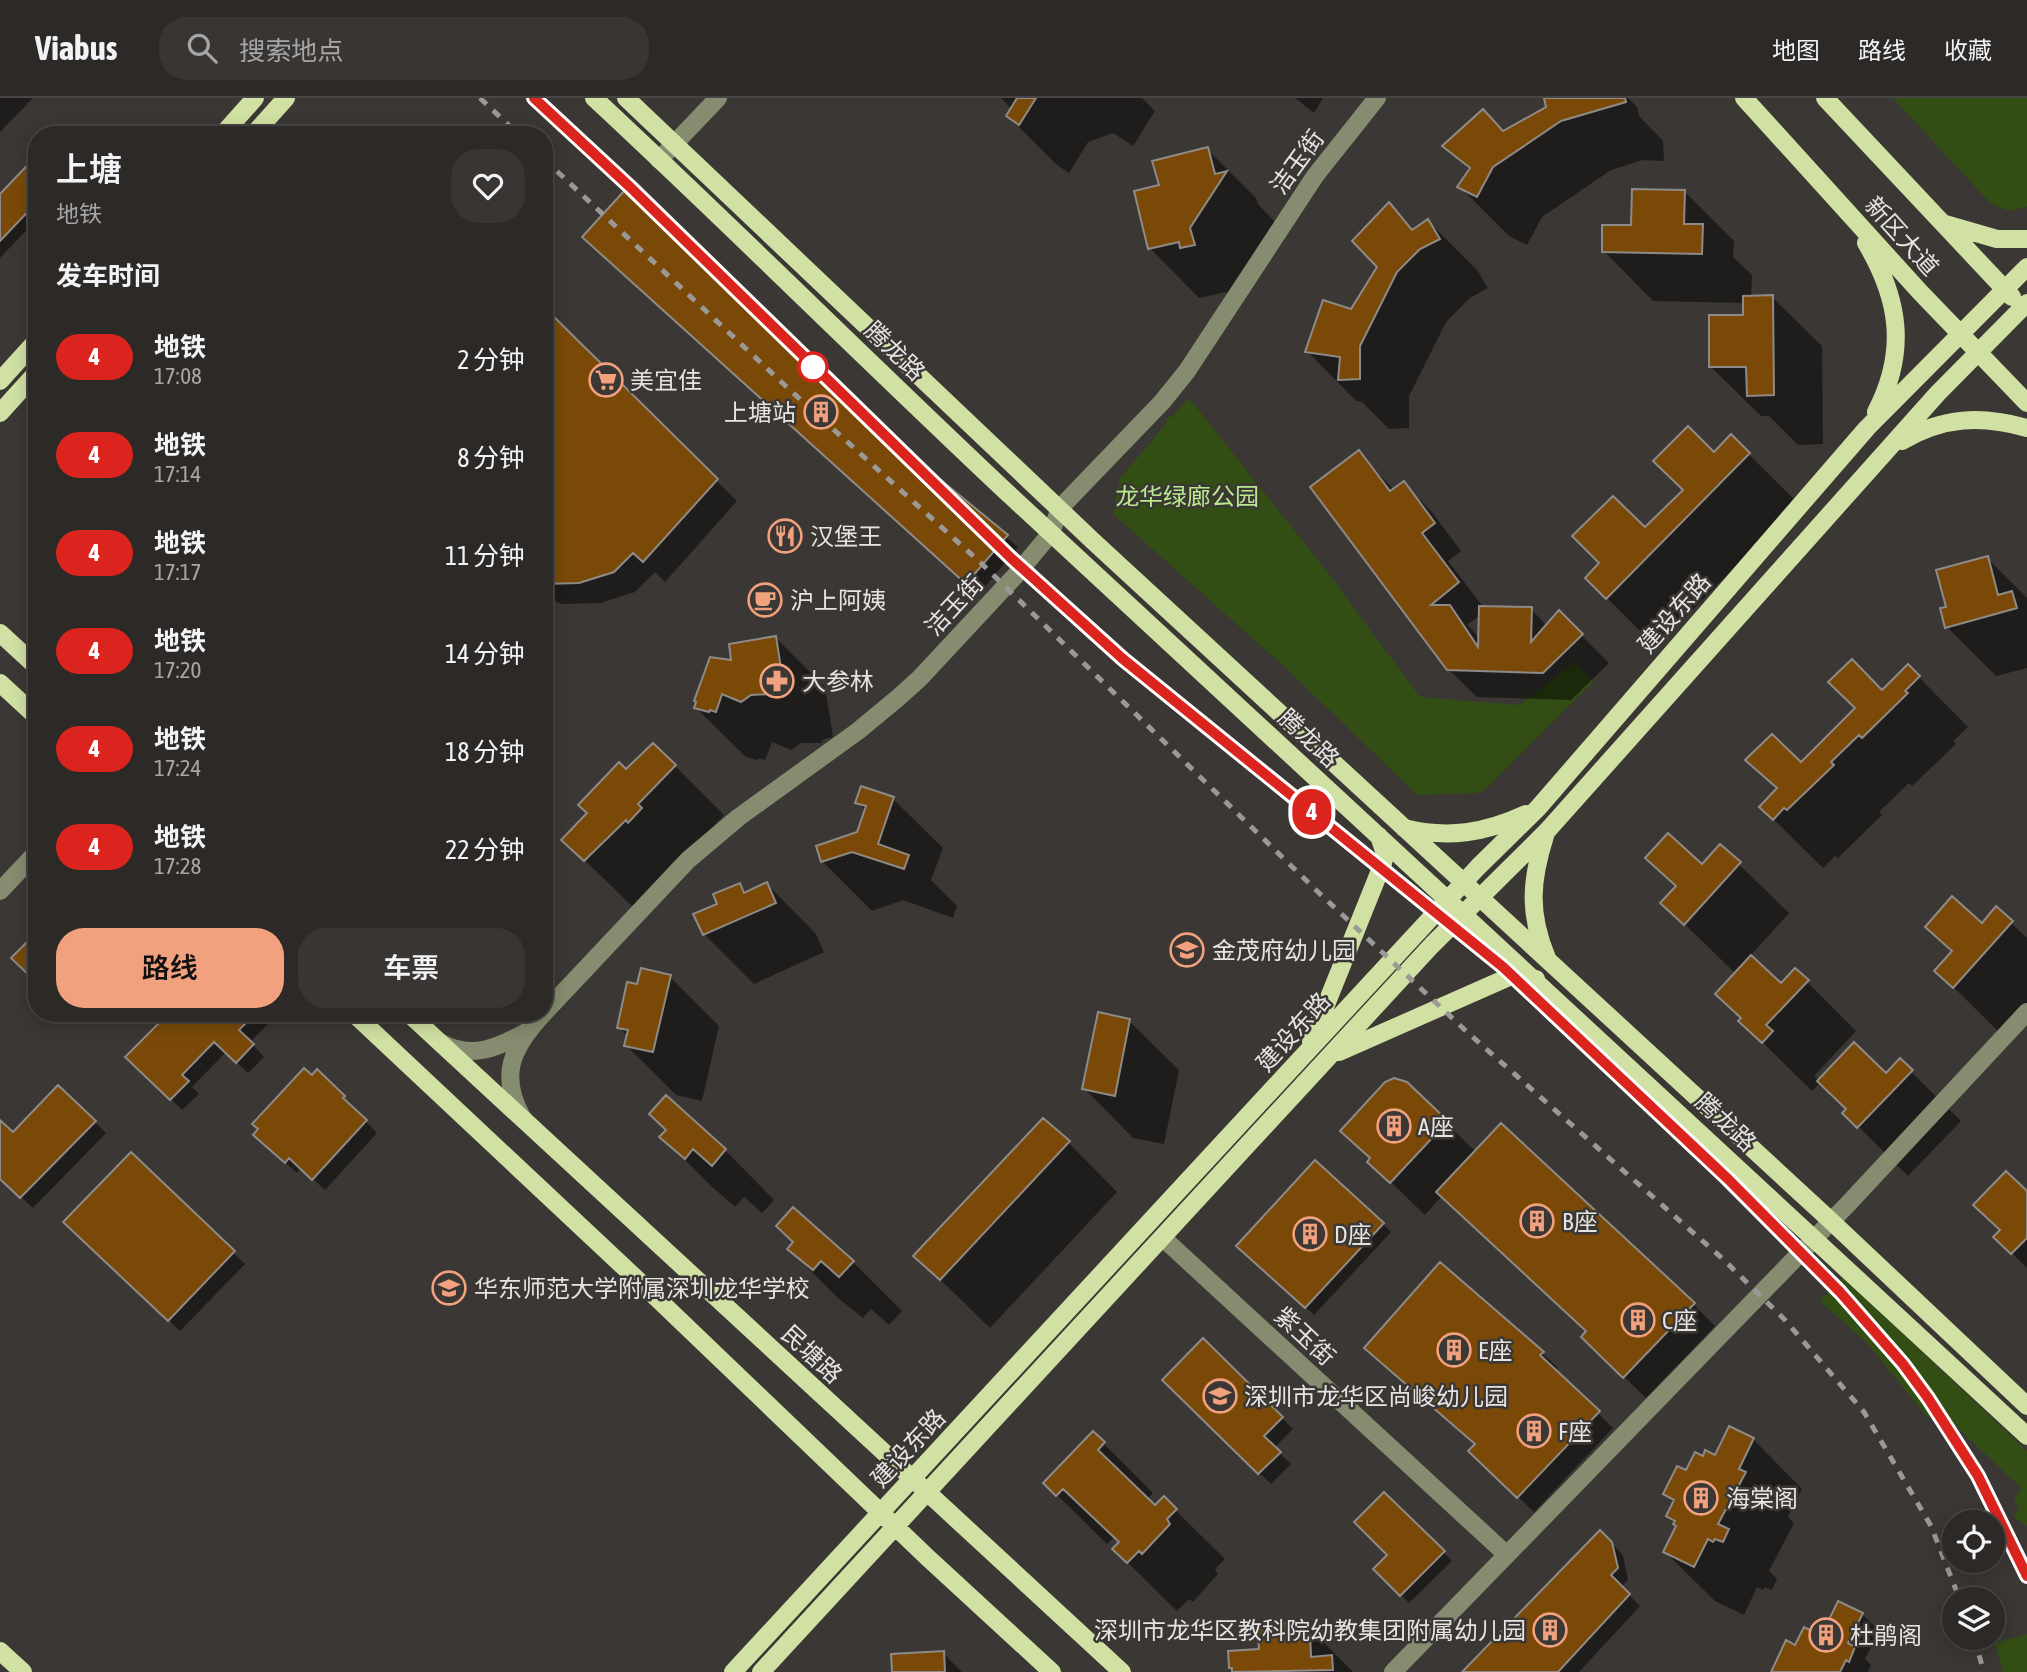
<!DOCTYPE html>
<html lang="zh">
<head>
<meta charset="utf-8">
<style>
	:root { --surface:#2c2927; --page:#383533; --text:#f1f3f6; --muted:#a6a6a7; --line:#484544; --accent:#f1a17d }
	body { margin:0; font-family:"Asap Condensed","Noto Sans SC",sans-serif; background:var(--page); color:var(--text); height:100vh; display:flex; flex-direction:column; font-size:26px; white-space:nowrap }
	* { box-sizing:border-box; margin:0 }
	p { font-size:23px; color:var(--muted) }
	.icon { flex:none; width:38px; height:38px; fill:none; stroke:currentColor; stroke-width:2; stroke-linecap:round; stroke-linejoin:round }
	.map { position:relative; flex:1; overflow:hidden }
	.drawer { position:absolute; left:28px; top:28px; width:525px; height:896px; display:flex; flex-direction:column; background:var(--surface); border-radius:28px; box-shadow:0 4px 18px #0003,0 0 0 2px var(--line) }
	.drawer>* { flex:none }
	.badge { padding:0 14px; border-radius:23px; font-size:24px; line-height:46px }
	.buttons { position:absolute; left:1942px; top:1412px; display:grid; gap:14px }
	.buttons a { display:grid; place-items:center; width:63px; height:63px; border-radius:50%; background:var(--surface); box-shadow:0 4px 18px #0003,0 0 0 2px var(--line); font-size:35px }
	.map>.badge { position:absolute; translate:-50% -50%; box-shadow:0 0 0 4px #fff }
	h2 { padding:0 28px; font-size:26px; line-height:63px }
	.round { display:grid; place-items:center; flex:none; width:74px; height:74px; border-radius:28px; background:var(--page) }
	.headline { display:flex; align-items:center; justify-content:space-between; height:119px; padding:0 28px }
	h1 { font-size:33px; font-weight:600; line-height:52px }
	.cta { display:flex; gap:14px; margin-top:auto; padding:14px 28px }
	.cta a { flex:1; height:80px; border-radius:28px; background:var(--accent); color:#111; font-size:28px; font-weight:600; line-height:80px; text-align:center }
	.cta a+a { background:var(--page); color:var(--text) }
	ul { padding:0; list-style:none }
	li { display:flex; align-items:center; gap:21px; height:98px; padding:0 28px }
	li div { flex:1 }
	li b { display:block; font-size:26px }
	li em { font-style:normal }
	li .badge { min-width:77px; font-weight:700; text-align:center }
	header { display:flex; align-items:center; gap:42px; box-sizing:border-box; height:98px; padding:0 35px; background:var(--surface); border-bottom:2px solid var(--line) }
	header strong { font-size:33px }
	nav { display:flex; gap:38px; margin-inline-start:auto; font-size:24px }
	.search { width:490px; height:63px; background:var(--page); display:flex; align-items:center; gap:18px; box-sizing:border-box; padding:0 24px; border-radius:28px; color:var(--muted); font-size:26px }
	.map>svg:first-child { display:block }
	.green { fill:#334e15 }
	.shadow { fill:#0007; fill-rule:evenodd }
	.building { fill:#7a4908; stroke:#8e8a87; stroke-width:2 }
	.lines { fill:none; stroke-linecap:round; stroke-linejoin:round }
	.minor { stroke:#858c6f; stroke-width:18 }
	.major { stroke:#d1e1a3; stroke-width:18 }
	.rail { stroke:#9b9996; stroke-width:5; stroke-dasharray:9 9; stroke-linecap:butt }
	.line-casing { stroke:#fff; stroke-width:16 }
	.line { stroke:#dc241f; stroke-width:10 }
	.stop-dot { fill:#fff; stroke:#dc241f; stroke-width:3.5 }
	.labels { text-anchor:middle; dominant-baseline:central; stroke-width:5; stroke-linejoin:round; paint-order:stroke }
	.street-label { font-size:24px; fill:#e6e4e2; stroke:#3a3734 }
	.poi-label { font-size:24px; fill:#e6e4e2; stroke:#3a3734; text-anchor:start }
	.park-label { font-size:24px; fill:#b9e88e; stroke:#3a3734 }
</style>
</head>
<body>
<header>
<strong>Viabus</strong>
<div class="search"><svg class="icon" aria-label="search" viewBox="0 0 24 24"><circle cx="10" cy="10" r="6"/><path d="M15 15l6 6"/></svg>搜索地点</div>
<nav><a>地图</a><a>路线</a><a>收藏</a></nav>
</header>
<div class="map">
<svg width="2027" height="1574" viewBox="0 0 2027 1574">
	<rect width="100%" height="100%" fill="#3a3734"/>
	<!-- green -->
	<path class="green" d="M1893,0H2027V109L2009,113L1990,105Z
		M1189,300L1326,472L1420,599L1519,607L1575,564L1593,584L1485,692L1478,695L1417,697L1287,571L1113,416L1120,380L1166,326L1168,318L1171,320Z
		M1842,1179L2027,1353V1429L2014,1418L2019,1410L2014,1404L2021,1390L1941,1314L1928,1320L1867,1245L1820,1203Z
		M2027,1536V1574H2003L1995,1545Z"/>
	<!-- shadow -->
	<path class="shadow" d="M0,0H33L0,34Z
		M1001,0H1142L1155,13L1133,48L1113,35L1088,44L1069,75L1057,67L1008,18L1012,11Z
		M1295,0H1323L1314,15Z
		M1546,0H1628L1637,9L1639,18L1663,43L1664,63L1643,62L1611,72L1542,119L1527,147L1509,138L1460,89L1470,73L1445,48L1504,35L1548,10Z
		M63,31L69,37H58Z
		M1207,51L1256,100L1258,106L1275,124L1231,199L1226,194L1199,200L1150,150L1161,88Z
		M37,59V121L0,160V98Z
		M1684,93L1734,143L1733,159L1752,177L1751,200L1772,199L1822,248L1823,346L1798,347L1769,318H1761L1711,269L1745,218V205L1653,203L1604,153L1633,129Z
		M1389,107L1415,133L1428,123L1477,172L1488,190L1470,200L1446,224L1409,298V330L1389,331L1362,304L1356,303L1307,253L1352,213L1379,169Z
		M596,150L918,365L1018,449L979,496Z
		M544,212L737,403L665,484L655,474L635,494L600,505L563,506L544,500Z
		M1731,339L1798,405L1656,549L1587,480L1645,432L1685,392Z
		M1358,354L1394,392L1403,385L1431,413L1461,453L1448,463L1484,510L1531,511L1547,528L1559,515L1609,565L1571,602L1477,599L1448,571ZM1481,517L1480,540L1467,527Z
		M1987,460L2027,500V570L1996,578L1947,529L1948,510Z
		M776,540L825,589L833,639L824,641L821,645H801L791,652L772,644L765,662L759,660L758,662L746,659L696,610L733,564Z
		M1908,568L1968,629L1953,643L1956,646L1912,688L1909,685L1879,714L1882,717L1838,760L1835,758L1823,770L1761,709L1777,692L1747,662L1801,667L1882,594Z
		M675,668L724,717L635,811L564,742L626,673Z
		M862,690L893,701L943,750L931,782L957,808L953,820L903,802L872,813L823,764L818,750L858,735L866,713L857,704Z
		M1720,748L1789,815L1750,858L1781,887L1807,884L1856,933L1814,978L1819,982L1886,978L1900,963L1961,1023L1908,1078L1845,1015L1848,1012L1821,984L1812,993L1741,923L1736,876L1663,805L1677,789L1648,760L1702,768Z
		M544,767L552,800L549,801L550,809L544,810Z
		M767,786L816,836L824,854L754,886L704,836L719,807L739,787L747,795Z
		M1996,811L2027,840V912L2003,938L1937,873L1953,855L1927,829L1982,827Z
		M670,879L719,928L702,1003L676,997L626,947L628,938L619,929L639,888Z
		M171,915H263L271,923L250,944L264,959L248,975L226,954L192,989L199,996L182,1012L128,959Z
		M1129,923L1179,972L1164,1046L1133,1040L1084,990Z
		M317,973L377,1035L325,1092L301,1070L297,1075L267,1048Z
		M1406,986L1476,1054L1693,1206L1715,1228L1646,1300L1605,1260L1588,1234L1442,1098L1425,1117L1370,1064Z
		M58,989L106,1035L33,1110L0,1079V1024L13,1036Z
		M666,1000L725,1052L774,1102L762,1115L744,1099L735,1109L711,1088L662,1039L667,1033Z
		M1068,1044L1117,1094L990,1230L916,1158Z
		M131,1056L245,1166L180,1233L65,1124Z
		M2027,1096V1170L1996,1139Z
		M1383,1126L1391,1134L1314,1217L1247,1156Z
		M789,1151L853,1164L902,1213L889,1227L871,1211L863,1220L838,1200Z
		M1203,1243L1293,1331L1274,1350L1291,1366L1271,1386L1164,1282Z
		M1367,1250L1542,1255L1558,1270L1555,1273L1613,1330L1534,1414L1486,1368L1477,1347Z
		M1093,1335L1153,1395L1147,1402L1155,1410L1164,1401L1225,1461L1215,1471L1218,1476L1193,1504L1189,1501L1177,1513L1114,1451L1120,1445L1114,1439L1107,1446L1045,1385Z
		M1753,1341L1802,1391L1788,1419L1794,1425L1769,1473L1777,1481L1772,1492L1765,1489L1763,1492L1757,1489L1744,1517L1715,1503L1665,1454L1678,1428L1668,1418L1674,1405L1665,1396L1703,1360L1716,1359Z
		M1384,1396L1452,1463L1409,1505L1375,1471L1390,1457Z
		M1611,1445L1623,1457L1628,1482L1621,1489L1640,1508L1579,1574H1477Z
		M1862,1516L1879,1533L1865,1561L1871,1567L1868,1574H1778L1796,1549L1813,1535L1825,1534Z
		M1305,1526L1353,1574H1234L1230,1569Z
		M943,1555L962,1574H894Z"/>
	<!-- building -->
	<path class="building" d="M1017,0H1036L1019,27L1006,18Z
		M1544,0H1625L1626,4L1561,23L1493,69L1477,99L1457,89L1470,70L1442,48L1483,11L1503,33L1546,9Z
		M1208,49L1215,76L1227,73L1190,130L1195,147L1180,150L1179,144L1148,151L1134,93L1159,87L1152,63Z
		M37,57V104L0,143V96Z
		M1632,91L1685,92L1684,126H1703L1702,156L1602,154V127H1631Z
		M625,92L919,364L1008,437L966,486L582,139Z
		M1389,104L1412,132L1428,121L1440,141L1420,151L1397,174L1360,248V281L1338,282L1340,259L1305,254L1323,202L1351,211L1377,169L1352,143Z
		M1773,197L1774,297L1747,298L1746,269H1709V217H1743V198Z
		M544,209L718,381L643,464L633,455L614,474L579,485L544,486Z
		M1688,328L1714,354L1731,336L1750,355L1606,501L1585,480L1599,465L1572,438L1613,398L1645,429L1683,392L1653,363Z
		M1359,352L1390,393L1404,383L1435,425L1422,435L1459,484L1431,507H1450L1478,549L1479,508L1532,509L1531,544L1559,512L1583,536L1543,575L1447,572L1310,389Z
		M1988,458L1998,497L2012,493L2017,510L1945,530L1940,510L1946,509L1936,472Z
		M776,538L784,590L776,592V594L771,596L751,597L741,604L722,596L716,614L710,612L709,614L694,610L696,604L694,603L710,559L731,562L729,546Z
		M1852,561L1882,592L1908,566L1920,578L1905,593L1908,595L1862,640L1859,637L1831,664L1834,667L1787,712L1784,710L1773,722L1759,709L1777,690L1745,662L1772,636L1801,664L1855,610L1828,584Z
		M653,645L676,667L638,706L642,710L628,725L626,722L584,763L561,742L587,715L578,707L619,664L626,671Z
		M861,688L894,699L878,746L909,757L904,771L852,754L821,764L816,748L857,734L866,708L855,705Z
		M1668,735L1702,766L1720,746L1741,764L1684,827L1660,805L1676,788L1645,760Z
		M767,784L776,805L703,837L693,816L717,806L713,796L740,785L744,795Z
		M1952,798L1982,825L1996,808L2013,823L1953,890L1934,873L1952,853L1925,829Z
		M37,834V885L11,860Z
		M1751,857L1781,885L1795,870L1809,882L1766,927L1773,933L1762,945L1738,923L1741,920L1715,896Z
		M641,870L671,877L653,954L624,948L628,932L617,930L627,884L637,886Z
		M1098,914L1130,921L1115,998L1082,991Z
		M169,915H256L239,932L254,946L236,965L214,944L182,977L189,983L170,1002L125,959Z
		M1854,944L1886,975L1900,960L1913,972L1857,1030L1842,1015L1846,1011L1817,983Z
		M304,970L312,977L317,971L345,998L343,1000L367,1022L312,1082L289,1060L285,1065L253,1037L258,1031L252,1026Z
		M1394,980L1407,984L1448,1023L1390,1085L1367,1064L1370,1060L1340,1033L1385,984Z
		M58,987L96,1023L20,1100L0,1081V1022L13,1034Z
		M666,997L726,1051L712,1068L693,1051L685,1061L659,1039L666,1032L649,1016Z
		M1043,1020L1070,1043L940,1182L913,1158Z
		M1501,1025L1695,1205L1623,1280L1581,1239L1586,1233L1436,1094Z
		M131,1054L235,1153L168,1223L63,1124Z
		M1315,1062L1384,1125L1305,1210L1236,1148Z
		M2006,1073L2027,1093V1140L2011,1156L1993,1139L2000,1132L1973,1107Z
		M793,1109L854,1163L839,1179L821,1163L813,1172L787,1151L793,1144L776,1128Z
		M1440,1164L1544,1254L1540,1257L1600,1313L1517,1400L1468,1353L1475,1346L1364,1250Z
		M1203,1240L1283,1319L1264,1338L1281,1354L1258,1376L1162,1282Z
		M1729,1328L1754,1340L1739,1371L1746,1374L1718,1426L1729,1431L1723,1444L1715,1441L1713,1444L1708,1441L1694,1469L1663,1454L1676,1428L1673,1426L1675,1423L1666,1418L1674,1402L1663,1396L1677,1368L1686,1372L1695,1354L1703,1358L1705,1352L1715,1357Z
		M1093,1333L1105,1344L1098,1352L1155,1407L1164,1398L1177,1411L1167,1421L1170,1426L1142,1456L1139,1453L1127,1465L1112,1451L1119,1444L1063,1391L1056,1398L1043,1385Z
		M1384,1394L1445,1453L1400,1498L1373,1471L1387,1457L1354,1424Z
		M1600,1432L1612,1444L1618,1470L1611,1477L1630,1496L1558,1574H1462Z
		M1838,1503L1863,1515L1848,1545L1855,1549L1849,1564L1846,1562L1840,1574H1771L1786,1542L1795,1547L1804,1529L1812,1533L1814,1527L1824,1532Z
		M1306,1524V1535L1310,1534L1311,1559L1332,1557L1333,1572L1232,1574V1570H1229L1228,1553L1259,1551L1257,1527Z
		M944,1553L945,1574H892L891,1556Z"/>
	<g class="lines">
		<!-- minor -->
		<path class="minor" d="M659,62L718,0
			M0,793L37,754
			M544,915L688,762L739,719L858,633L899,599L920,580L1016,477L1051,435L1060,410L1162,304L1187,273L1315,78L1377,0
			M441,945C472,962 499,949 526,934
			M523,1021C498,977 512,949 544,915
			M1163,1140L1507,1457
			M1393,1574L1848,1106L2027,914"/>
		<!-- major -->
		<path class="major" d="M594,0C736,132 873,269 1014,401C1351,715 1692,1024 2027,1338
			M626,0L1094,444L1831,1123L2027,1308
			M1744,0L1920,194L2027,305
			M1825,0L2012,199
			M222,37L255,0
			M253,37L286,0
			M1945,126L1997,141H2027
			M1866,145C1900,202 1907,254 1876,314
			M0,283L37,242
			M0,315L37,274
			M1902,343C1943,319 1981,317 2027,330
			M0,535L37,569
			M0,585L37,619
			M1404,730C1448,741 1485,735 1526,716
			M1545,738C1531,782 1528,815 1547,860
			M353,915L642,1186L927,1459L1052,1574
			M408,915L1122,1574
			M1311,944L1383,765L1385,756L1379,738
			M1339,954L1509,879L1526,878L1536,881
			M0,1553L23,1574
			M733,1574L1478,769L1538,710L1867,330L2027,169
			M761,1574L1432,847L1547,733L1938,295L2027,205"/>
		<!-- rail -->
		<path class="rail" d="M480,0L519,37
			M534,0L629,88L993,444L1123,561L1503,869L1728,1081L1840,1193L1903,1266L1928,1300L1978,1378L2027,1478
			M544,61L790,292L981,465L1317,793L1466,933L1724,1162L1785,1222L1864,1314L1931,1428L1960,1502
			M1974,1540L1984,1574"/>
	</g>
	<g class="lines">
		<defs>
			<path id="line" d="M534,0L629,88L1012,461L1123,561L1503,869L1728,1081L1840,1194L1903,1266L1928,1300L1978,1378L2027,1478"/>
		</defs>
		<!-- line casing -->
		<use href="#line" class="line-casing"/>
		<!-- line -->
		<use href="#line" class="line"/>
	</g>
	<!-- icons -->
	<defs>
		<symbol id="supermarket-ring" viewBox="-11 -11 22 22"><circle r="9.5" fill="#3a3734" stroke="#f1a17d" stroke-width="1.5"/><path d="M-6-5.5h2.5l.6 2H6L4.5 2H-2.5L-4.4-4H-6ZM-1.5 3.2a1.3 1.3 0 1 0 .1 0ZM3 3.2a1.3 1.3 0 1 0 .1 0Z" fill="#f1a17d"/></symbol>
		<symbol id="building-ring" viewBox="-11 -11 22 22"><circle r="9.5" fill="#3a3734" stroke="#f1a17d" stroke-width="1.5"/><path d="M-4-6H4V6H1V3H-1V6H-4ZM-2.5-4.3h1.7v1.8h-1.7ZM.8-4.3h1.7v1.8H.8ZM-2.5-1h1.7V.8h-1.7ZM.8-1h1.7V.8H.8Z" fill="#f1a17d"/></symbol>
		<symbol id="restaurant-ring" viewBox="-11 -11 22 22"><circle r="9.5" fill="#3a3734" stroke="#f1a17d" stroke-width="1.5"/><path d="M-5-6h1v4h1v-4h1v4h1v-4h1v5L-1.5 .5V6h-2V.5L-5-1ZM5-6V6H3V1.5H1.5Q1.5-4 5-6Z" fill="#f1a17d"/></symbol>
		<symbol id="cafe-ring" viewBox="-11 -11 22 22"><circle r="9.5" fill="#3a3734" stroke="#f1a17d" stroke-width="1.5"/><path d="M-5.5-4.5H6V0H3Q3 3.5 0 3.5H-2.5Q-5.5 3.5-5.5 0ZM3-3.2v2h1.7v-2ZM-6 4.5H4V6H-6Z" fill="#f1a17d"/></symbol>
		<symbol id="pharmacy-ring" viewBox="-11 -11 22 22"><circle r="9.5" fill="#3a3734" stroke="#f1a17d" stroke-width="1.5"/><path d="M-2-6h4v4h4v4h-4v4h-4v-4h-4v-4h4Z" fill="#f1a17d"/></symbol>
		<symbol id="school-ring" viewBox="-11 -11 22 22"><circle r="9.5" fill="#3a3734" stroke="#f1a17d" stroke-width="1.5"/><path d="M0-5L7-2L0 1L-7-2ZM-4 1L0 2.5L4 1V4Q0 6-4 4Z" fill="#f1a17d"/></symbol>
	</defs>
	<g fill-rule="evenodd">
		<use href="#supermarket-ring" x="587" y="263" width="38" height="38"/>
		<use href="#building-ring" x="802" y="295" width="38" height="38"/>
		<use href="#restaurant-ring" x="766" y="419" width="38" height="38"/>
		<use href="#cafe-ring" x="746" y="483" width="38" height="38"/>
		<use href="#pharmacy-ring" x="758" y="564" width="38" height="38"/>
		<use href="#school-ring" x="1168" y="833" width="38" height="38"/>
		<use href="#building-ring" x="1375" y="1009" width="38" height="38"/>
		<use href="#building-ring" x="1518" y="1104" width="38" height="38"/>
		<use href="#building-ring" x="1291" y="1117" width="38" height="38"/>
		<use href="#school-ring" x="430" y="1171" width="38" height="38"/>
		<use href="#building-ring" x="1619" y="1203" width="38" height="38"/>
		<use href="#building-ring" x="1435" y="1233" width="38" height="38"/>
		<use href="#school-ring" x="1201" y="1279" width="38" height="38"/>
		<use href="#building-ring" x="1515" y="1314" width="38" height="38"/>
		<use href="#building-ring" x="1682" y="1381" width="38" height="38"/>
		<use href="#building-ring" x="1531" y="1513" width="38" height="38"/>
		<use href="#building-ring" x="1807" y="1518" width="38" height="38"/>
	</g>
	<!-- markers -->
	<circle class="stop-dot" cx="813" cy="269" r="14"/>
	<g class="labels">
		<!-- street labels -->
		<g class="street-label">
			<text transform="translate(1297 64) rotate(-54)">洁玉街</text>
			<text transform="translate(1902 138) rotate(48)">新区大道</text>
			<text transform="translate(895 253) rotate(44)">腾龙路</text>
			<text transform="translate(954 507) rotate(-47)">洁玉街</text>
			<text transform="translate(1674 515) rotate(-49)">建设东路</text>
			<text transform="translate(1309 640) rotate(43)">腾龙路</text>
			<text transform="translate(1293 934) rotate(-48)">建设东路</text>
			<text transform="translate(1726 1024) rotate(43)">腾龙路</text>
			<text transform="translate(1305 1238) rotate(43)">紫玉街</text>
			<text transform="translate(812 1256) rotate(43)">民塘路</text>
			<text transform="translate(908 1350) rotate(-47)">建设东路</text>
		</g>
		<!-- poi labels -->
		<g class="poi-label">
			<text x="630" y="282">美宜佳</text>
			<text x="796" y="314" text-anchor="end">上塘站</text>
			<text x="810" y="438">汉堡王</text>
			<text x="790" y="502">沪上阿姨</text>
			<text x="802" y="583">大参林</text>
			<text x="1212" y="852">金茂府幼儿园</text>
			<text x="1418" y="1028">A座</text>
			<text x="1562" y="1123">B座</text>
			<text x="1334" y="1136">D座</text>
			<text x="474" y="1190">华东师范大学附属深圳龙华学校</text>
			<text x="1662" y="1222">C座</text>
			<text x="1478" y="1252">E座</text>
			<text x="1244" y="1298">深圳市龙华区尚峻幼儿园</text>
			<text x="1558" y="1333">F座</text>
			<text x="1726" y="1400">海棠阁</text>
			<text x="1526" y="1532" text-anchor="end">深圳市龙华区教科院幼教集团附属幼儿园</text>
			<text x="1850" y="1537">杜鹃阁</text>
		</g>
		<!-- park labels -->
		<g class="park-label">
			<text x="1187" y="398">龙华绿廊公园</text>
		</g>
	</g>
</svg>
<div class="buttons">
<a><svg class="icon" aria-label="locate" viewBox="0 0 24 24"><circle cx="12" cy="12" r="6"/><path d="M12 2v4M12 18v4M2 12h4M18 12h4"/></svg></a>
<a><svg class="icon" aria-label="layers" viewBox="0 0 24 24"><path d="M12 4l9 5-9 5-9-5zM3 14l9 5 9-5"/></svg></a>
</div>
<b class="badge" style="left:1312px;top:714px;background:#dc241f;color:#fff">4</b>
<section class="drawer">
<div class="headline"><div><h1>上塘</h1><p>地铁</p></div><a class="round"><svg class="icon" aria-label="heart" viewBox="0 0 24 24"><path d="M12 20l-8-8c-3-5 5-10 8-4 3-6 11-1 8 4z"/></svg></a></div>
<h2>发车时间</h2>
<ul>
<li><span class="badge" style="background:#dc241f;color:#fff">4</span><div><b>地铁</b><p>17:08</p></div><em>2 分钟</em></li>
<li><span class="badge" style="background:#dc241f;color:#fff">4</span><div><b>地铁</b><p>17:14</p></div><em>8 分钟</em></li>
<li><span class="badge" style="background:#dc241f;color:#fff">4</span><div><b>地铁</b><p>17:17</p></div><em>11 分钟</em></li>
<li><span class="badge" style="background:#dc241f;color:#fff">4</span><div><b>地铁</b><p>17:20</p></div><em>14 分钟</em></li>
<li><span class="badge" style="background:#dc241f;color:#fff">4</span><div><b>地铁</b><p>17:24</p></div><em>18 分钟</em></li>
<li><span class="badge" style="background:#dc241f;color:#fff">4</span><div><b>地铁</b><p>17:28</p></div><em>22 分钟</em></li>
</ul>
<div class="cta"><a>路线</a><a>车票</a></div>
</section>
</div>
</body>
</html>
